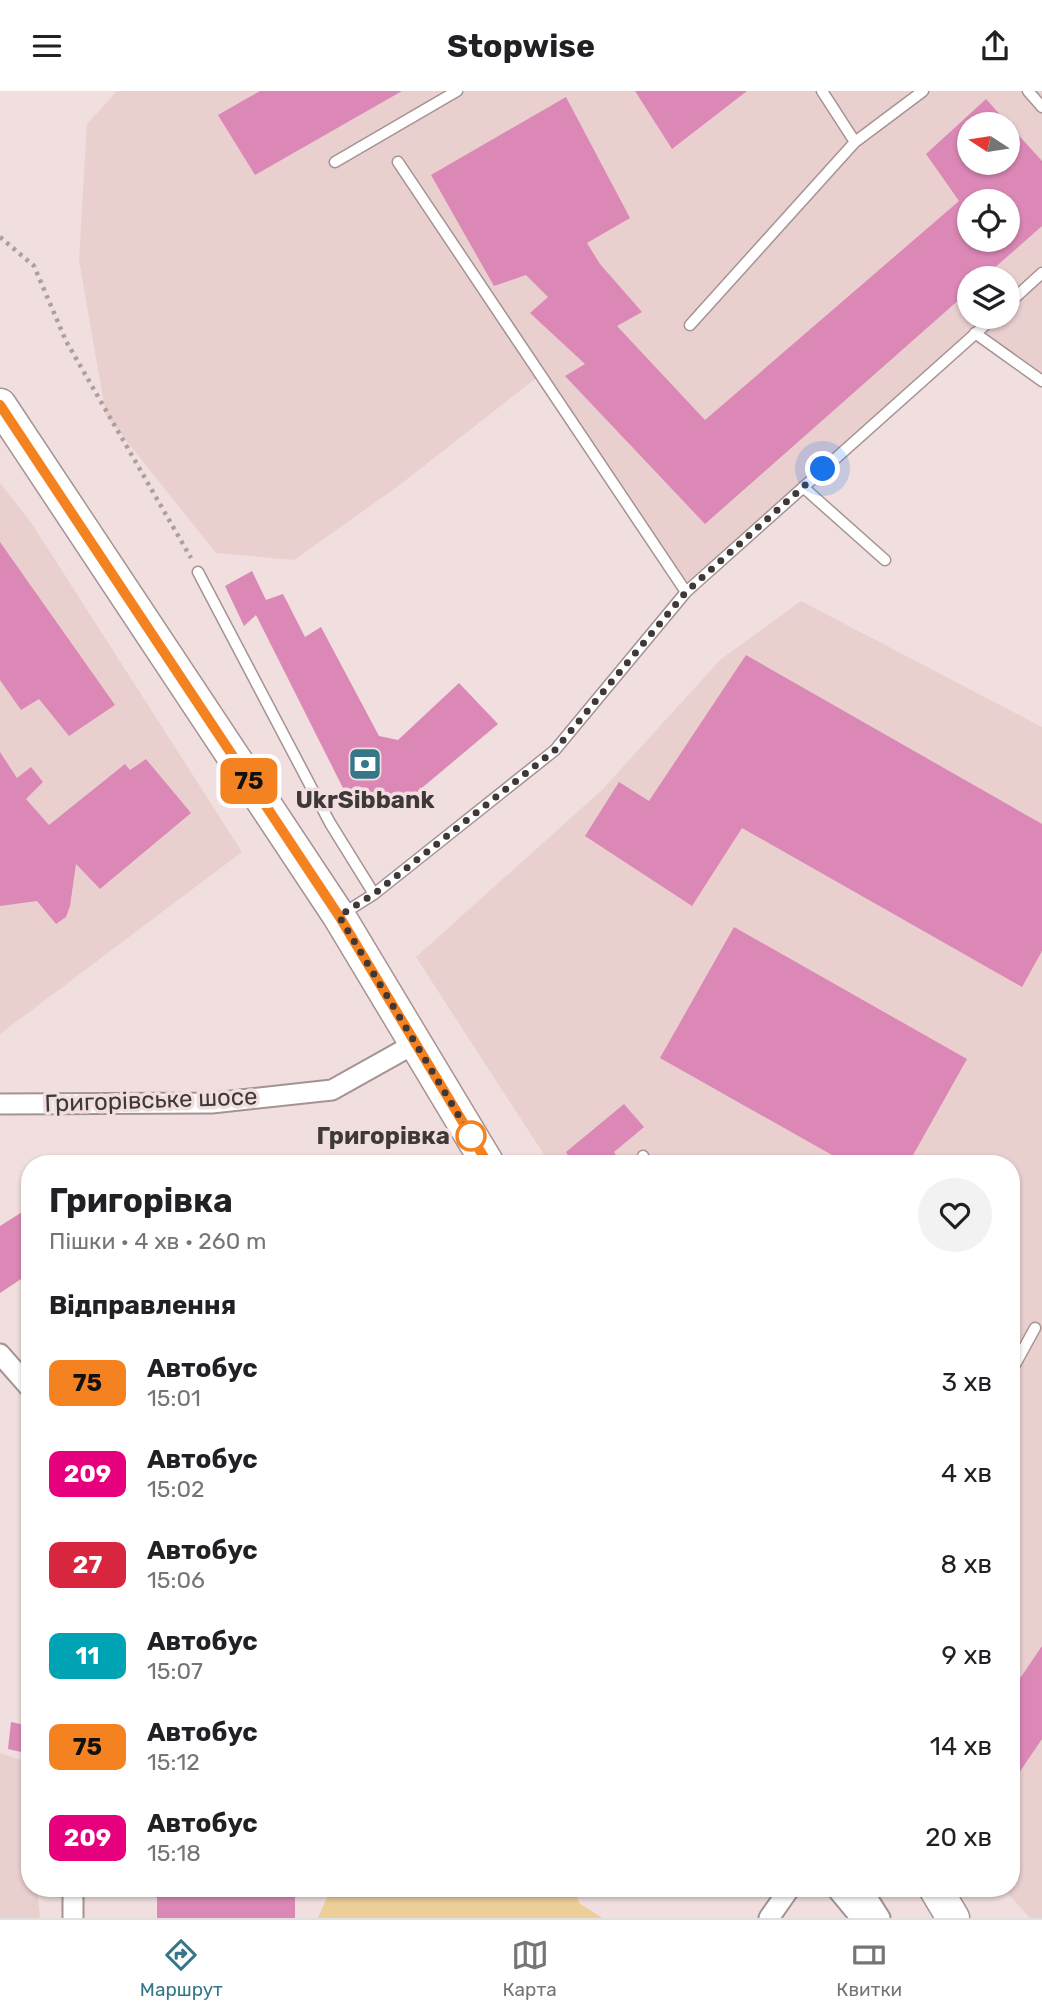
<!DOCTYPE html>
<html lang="uk">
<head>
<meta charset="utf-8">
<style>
	:root { --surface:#fff; --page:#f2f2f2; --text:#202124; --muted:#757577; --line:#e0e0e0; --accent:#357789 }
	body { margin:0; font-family:Rubik,sans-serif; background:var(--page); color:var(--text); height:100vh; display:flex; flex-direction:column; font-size:26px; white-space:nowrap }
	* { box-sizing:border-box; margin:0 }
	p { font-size:23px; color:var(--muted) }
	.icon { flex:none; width:38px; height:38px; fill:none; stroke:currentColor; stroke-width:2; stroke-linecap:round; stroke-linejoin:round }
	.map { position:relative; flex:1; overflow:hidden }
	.details { position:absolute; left:21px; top:1064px; width:999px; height:742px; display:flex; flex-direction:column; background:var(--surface); border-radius:28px; box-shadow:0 2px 5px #0004 }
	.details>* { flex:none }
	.badge { padding:0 14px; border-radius:10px; font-size:24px; line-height:46px }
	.needle { width:46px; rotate:282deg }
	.tools { position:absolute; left:957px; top:21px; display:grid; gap:14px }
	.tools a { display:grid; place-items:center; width:63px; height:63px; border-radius:50%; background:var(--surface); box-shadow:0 2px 5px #0004; font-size:35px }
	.you { position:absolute; width:35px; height:35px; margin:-18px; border:5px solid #fff; border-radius:50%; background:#1a73e8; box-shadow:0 0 0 10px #1a73e833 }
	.map>.badge { position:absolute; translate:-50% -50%; box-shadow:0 0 0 4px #fff }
	h2 { padding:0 28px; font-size:26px; line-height:63px }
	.round { display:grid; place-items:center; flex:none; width:74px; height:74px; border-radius:37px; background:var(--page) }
	.head { display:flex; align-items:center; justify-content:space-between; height:119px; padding:0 28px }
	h1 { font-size:33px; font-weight:700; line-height:52px }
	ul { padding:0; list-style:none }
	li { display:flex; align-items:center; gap:21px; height:91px; padding:0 28px }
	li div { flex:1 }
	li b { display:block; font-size:26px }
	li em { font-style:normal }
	li .badge { min-width:77px; font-weight:700; text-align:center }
	header { display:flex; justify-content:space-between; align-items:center; height:91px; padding:0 28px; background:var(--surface); font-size:32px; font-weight:700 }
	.menu { display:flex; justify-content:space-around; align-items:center; height:98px; border-top:2px solid var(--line); background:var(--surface); font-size:19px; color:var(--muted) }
	.menu a { display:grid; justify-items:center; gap:4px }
	.menu .selected { color:var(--accent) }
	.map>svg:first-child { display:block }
	.built { fill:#eacfcf; fill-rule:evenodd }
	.green { fill:#ecce98 }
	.building { fill:#db88b6; fill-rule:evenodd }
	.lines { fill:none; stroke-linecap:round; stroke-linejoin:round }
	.lane-casing { stroke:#a59393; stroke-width:13 }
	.street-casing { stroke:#a59393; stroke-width:23 }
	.primary-casing { stroke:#a59393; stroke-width:35 }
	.path { stroke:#ae9f9f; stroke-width:4.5; stroke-dasharray:3.5 5; stroke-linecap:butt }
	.lane { stroke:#fff; stroke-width:10 }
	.street { stroke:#fff; stroke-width:19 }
	.primary { stroke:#fff; stroke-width:32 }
	.line-casing { stroke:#fff; stroke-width:16 }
	.line { stroke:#f58220; stroke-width:10 }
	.walk { stroke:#3f3838; stroke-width:7; stroke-dasharray:0 12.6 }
	.stop-dot { fill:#fff; stroke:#f58220; stroke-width:3.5 }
	.labels { text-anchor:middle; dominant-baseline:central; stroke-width:7; stroke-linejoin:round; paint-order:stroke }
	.poi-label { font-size:24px; font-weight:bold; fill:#3f3838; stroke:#f1dede }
	.street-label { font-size:24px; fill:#3f3838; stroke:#f1dede }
	.stop-label { font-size:24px; font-weight:bold; fill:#3f3838; stroke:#f1dede; text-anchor:end }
</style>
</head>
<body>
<header><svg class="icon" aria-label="menu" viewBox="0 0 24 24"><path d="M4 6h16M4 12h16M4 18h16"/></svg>Stopwise<svg class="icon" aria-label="share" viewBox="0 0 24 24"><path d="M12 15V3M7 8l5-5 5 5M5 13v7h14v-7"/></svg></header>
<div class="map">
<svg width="1042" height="1827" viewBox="0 0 1042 1827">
	<rect width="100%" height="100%" fill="#f1dede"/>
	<!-- built -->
	<path class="built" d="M117,0H1042V296L969,247L686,501L540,284L397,396L294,469L216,462L106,324L79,169L87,33ZM970,33H1008V72H970ZM970,110H1008V149H970ZM970,187H1008V226H970Z
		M0,392L32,433L242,761L0,943Z
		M801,510L1042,636V1827H1030L1003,1797H1012V1073H550L416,866L602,699L720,569Z
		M0,1662L30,1672V1797H37L40,1827H0Z"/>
	<!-- green -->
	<path class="green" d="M331,1797H575L579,1812L602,1827H318Z"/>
	<!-- building -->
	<path class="building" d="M260,0H402L255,84L218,24Z
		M635,0H747L672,58Z
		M566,6L630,127L587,152L600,173L642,221L617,235L705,329L959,110L926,63L986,8L1042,70V135L983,187H970V199L705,433L565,285L585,273L530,222L548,206L526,184L494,195L431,84ZM970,33H1008V72H970ZM970,110H1008V149H970Z
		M0,451L115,614L69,645L39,608L21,619L0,589Z
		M252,480L266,509L283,503L305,546L321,536L379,645L398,649L459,592L498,633L398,717L383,720L369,718L357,712L346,703L256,524L244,535L225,495Z
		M746,564L1042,733V860L1022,896L742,737L692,815L585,745L619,691L649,710Z
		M0,661L17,687L31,676L43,691L26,708L49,734L125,673L130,679L146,668L191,722L100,798L76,773L70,815L66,826L56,833L37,810L0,815Z
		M734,836L967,968L908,1073H848L660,967Z
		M624,1013L644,1036L614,1061L621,1073H573L566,1061Z
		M30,1116V1182L0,1202V1135Z
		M1042,1555V1648L1012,1692V1599Z
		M11,1631L30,1635V1663L8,1658Z
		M157,1797H295V1827H157Z"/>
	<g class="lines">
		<defs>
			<path id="lane" d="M822,0L855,51
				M1028,0L1042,16
				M335,71L457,0
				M398,71L686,501
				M1008,213L1042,182
				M690,234L855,51L923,0
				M975,242L1042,290
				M803,396L885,469
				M198,481L330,732L374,803
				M344,822L374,803L555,659L686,501L994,226
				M643,1065L647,1073
				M1012,1279L1035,1237"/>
			<path id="street" d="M0,1013L212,1012L332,999L416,952
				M0,1263L30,1297
				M73,1797V1827
				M836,1797L861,1827
				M861,1797L880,1827
				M769,1827L790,1797"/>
			<path id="primary" d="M0,314L339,825L488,1073
				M935,1797L953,1827"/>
		</defs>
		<!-- lane casing -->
		<use href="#lane" class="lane-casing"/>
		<!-- street casing -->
		<use href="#street" class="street-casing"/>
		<!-- primary casing -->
		<use href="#primary" class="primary-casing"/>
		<!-- path -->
		<path class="path" d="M0,146L34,175L66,250L191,467"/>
		<!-- lane -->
		<use href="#lane" class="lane"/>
		<!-- street -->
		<use href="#street" class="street"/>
		<!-- primary -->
		<use href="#primary" class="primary"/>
	</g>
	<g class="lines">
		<defs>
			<path id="line" d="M0,314L339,825L488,1073"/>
		</defs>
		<!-- line casing -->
		<use href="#line" class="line-casing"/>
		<!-- line -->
		<use href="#line" class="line"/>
		<!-- walk -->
		<path class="walk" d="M471,1045L339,825L374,803L555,659L686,501L823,378"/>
	</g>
	<!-- icons -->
	<defs>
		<symbol id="bank-square" viewBox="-11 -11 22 22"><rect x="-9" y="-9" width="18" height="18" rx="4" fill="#357789" stroke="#f1dede"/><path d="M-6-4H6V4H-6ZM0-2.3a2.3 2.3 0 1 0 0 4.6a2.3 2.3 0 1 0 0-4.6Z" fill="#fff"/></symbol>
	</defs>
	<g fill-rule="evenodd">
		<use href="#bank-square" x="346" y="654" width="38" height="38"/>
	</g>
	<!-- markers -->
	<circle class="stop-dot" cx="471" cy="1045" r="14"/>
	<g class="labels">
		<!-- poi labels -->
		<g class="poi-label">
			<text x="365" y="709">UkrSibbank</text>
		</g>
		<!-- street labels -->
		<g class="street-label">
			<text transform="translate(151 1009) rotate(-2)">Григорівське шосе</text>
		</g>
		<!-- stop labels -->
		<g class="stop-label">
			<text x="450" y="1045">Григорівка</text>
		</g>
	</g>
</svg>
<div class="tools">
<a><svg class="needle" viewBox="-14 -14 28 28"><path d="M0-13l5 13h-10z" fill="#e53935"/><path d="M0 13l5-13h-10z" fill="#757577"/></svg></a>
<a><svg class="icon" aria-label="locate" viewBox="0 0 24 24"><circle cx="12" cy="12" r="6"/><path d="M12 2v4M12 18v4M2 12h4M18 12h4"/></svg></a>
<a><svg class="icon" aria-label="layers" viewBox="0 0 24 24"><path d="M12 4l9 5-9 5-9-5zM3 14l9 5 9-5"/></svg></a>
</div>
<div class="you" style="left:823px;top:378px"></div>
<b class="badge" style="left:249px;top:690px;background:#f58220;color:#111">75</b>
<section class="details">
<div class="head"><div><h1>Григорівка</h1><p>Пішки · 4 хв · 260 m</p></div><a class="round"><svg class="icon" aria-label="heart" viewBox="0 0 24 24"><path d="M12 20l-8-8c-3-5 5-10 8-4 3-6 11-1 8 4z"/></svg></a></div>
<h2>Відправлення</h2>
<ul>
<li><span class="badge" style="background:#f58220;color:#111">75</span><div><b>Автобус</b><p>15:01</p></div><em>3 хв</em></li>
<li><span class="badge" style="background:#e6007e;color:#fff">209</span><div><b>Автобус</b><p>15:02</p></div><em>4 хв</em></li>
<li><span class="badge" style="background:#d7263d;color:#fff">27</span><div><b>Автобус</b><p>15:06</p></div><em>8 хв</em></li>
<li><span class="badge" style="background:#00a3b4;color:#fff">11</span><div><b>Автобус</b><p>15:07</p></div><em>9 хв</em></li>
<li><span class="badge" style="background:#f58220;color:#111">75</span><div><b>Автобус</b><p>15:12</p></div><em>14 хв</em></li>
<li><span class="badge" style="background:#e6007e;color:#fff">209</span><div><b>Автобус</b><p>15:18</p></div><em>20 хв</em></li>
</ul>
</section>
</div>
<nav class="menu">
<a class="selected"><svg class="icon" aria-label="directions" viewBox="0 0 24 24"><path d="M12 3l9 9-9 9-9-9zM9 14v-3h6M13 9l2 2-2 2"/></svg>Маршрут</a>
<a><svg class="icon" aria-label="map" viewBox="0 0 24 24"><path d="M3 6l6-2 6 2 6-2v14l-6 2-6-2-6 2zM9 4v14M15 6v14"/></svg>Карта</a>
<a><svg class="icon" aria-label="tickets" viewBox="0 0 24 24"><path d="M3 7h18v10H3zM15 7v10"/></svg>Квитки</a>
</nav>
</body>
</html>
